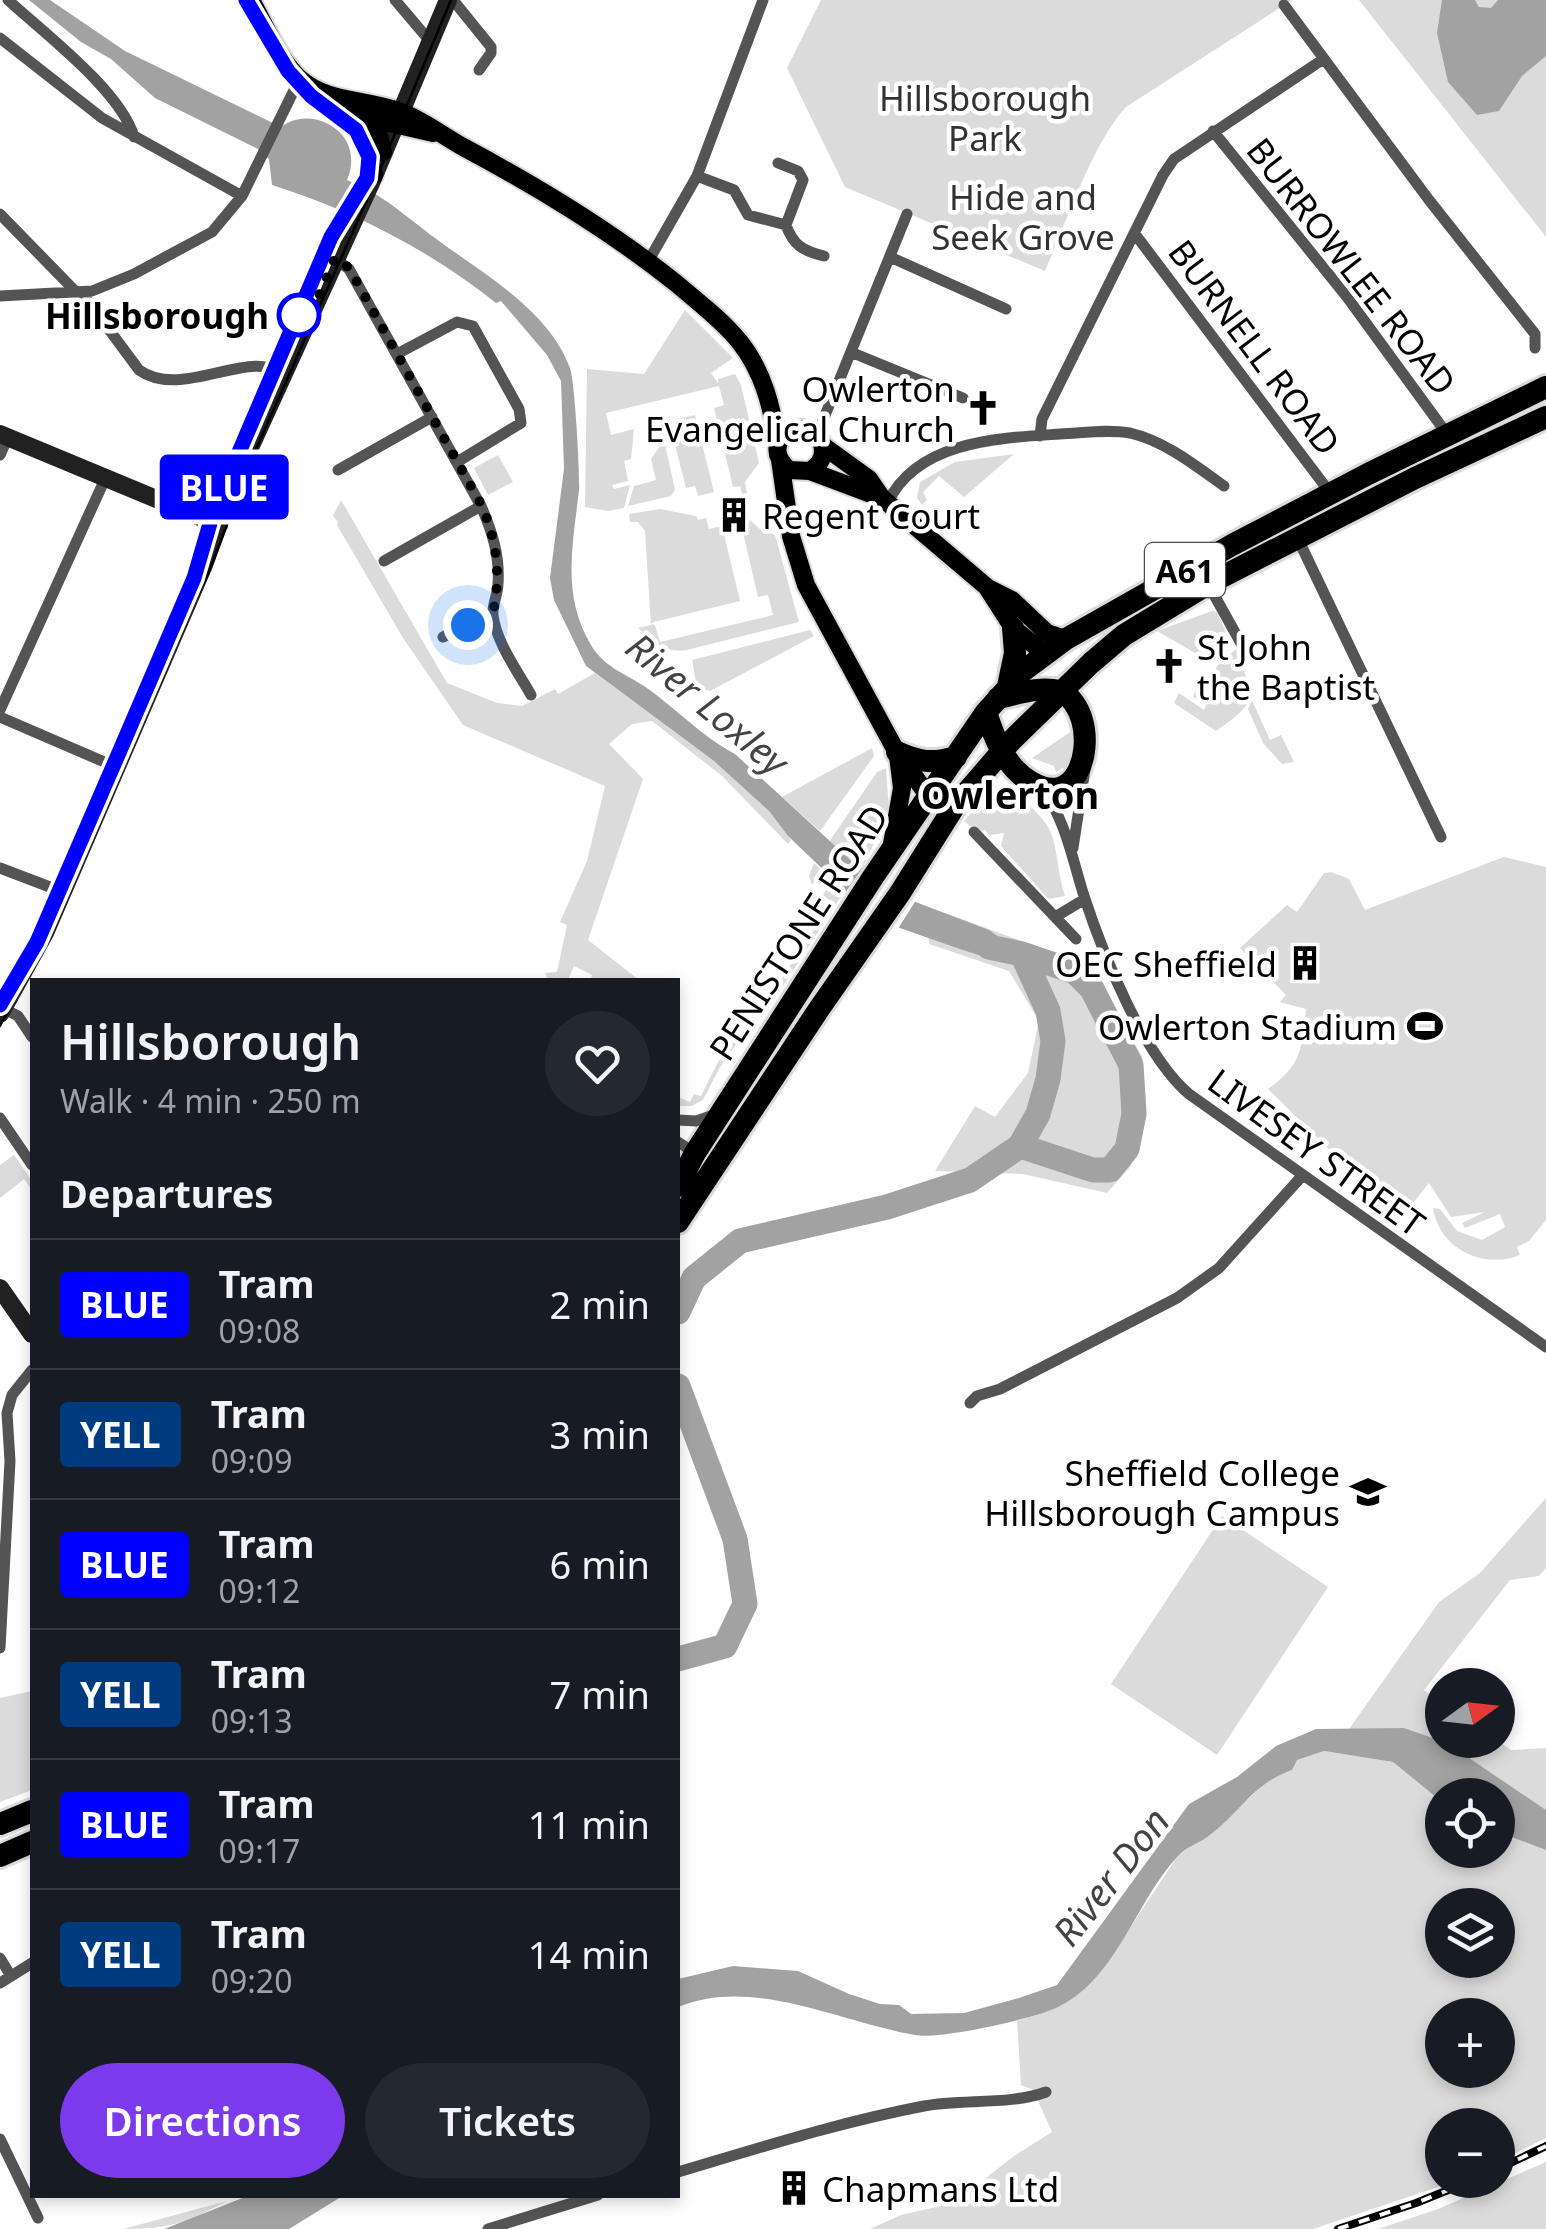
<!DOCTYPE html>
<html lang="en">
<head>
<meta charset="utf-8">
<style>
	:root { --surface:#171b24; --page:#242831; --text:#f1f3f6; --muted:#9ea1a6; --line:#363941; --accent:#7c3aed }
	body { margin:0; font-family:"Noto Sans",sans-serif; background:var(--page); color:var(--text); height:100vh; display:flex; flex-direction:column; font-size:38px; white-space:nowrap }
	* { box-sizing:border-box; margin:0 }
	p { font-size:32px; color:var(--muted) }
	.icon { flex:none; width:55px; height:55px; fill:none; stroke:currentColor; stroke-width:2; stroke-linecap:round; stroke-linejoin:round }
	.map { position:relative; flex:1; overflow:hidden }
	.sheet { position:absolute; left:30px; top:978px; width:650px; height:1220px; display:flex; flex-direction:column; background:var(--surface); border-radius:0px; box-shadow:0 5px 15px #0003 }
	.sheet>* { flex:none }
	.badge { padding:0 20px; border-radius:8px; font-size:35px; line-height:65px }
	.needle { width:65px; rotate:75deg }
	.buttons { position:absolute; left:1425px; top:1668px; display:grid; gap:20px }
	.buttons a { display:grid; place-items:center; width:90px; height:90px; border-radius:50%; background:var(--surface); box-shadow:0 5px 15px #0003; font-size:50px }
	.you { position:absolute; width:50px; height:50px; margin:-25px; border:8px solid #fff; border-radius:50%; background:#1a73e8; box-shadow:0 0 0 15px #1a73e833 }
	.map>.badge { position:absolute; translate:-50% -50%; box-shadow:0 0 0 5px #fff }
	h2 { padding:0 30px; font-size:38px; line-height:90px }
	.round { display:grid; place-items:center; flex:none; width:105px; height:105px; border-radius:52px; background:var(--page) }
	.headline { display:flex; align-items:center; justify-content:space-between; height:170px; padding:0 30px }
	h1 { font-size:48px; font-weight:600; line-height:75px }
	.button { display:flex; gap:20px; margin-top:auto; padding:20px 30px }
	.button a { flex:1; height:115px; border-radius:60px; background:var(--accent); color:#fff; font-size:40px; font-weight:600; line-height:115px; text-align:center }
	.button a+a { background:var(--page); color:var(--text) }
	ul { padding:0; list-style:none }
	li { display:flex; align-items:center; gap:30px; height:130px; padding:0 30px; border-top:2px solid var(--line) }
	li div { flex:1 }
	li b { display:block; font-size:38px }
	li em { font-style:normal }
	li .badge { min-width:110px; font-weight:700; text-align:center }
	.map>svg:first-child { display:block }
	.green { fill:#dbdbdb; fill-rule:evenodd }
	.water { fill:#a2a2a2 }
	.pier { fill:#fff }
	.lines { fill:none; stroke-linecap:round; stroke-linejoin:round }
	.river { stroke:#a2a2a2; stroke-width:25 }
	.primary-casing { stroke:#dbdbdb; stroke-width:22 }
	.highway-casing { stroke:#dbdbdb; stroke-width:28 }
	.street { stroke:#545454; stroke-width:11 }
	.secondary { stroke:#212121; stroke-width:18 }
	.primary { stroke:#000; stroke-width:18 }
	.highway { stroke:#000; stroke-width:22 }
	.tram { stroke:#000; stroke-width:2.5 }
	.rail-casing { stroke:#000; stroke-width:8 }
	.rail { stroke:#fff; stroke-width:4; stroke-dasharray:11; stroke-linecap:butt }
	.line-casing { stroke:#fff; stroke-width:22 }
	.line { stroke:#00f; stroke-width:15 }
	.walk { stroke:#000; stroke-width:10; stroke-dasharray:0 18 }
	.stop-dot { fill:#fff; stroke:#00f; stroke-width:5 }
	.labels { text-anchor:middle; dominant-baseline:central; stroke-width:9; stroke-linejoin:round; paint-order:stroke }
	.shield { fill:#fff; stroke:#4c4c4c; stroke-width:2.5 }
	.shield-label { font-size:32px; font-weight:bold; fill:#000 }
	.park-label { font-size:35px; fill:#323232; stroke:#fff }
	.street-label { font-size:35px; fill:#000; stroke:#fff }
	.stop-label { font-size:35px; font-weight:bold; fill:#000; stroke:#fff; text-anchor:end }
	.poi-label { font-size:35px; fill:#000; stroke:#fff; text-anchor:end }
	.water-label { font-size:38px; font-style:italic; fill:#434343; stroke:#fff }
	.neighbourhood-label { font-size:38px; font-weight:bold; fill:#000; stroke:#fff }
</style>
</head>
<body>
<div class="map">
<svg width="1546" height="2229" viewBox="0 0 1546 2229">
	<rect width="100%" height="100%" fill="#fff"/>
	<!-- green -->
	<path class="green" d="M821,0H1292L1126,107C1093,142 1065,225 1045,271L845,187L787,68Z
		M1359,0H1546V237Z
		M685,310L733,358L711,373L718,383V379L735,374L741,385L759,463L745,482L747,493L742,494L740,486L733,487L714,408L724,405L719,386L606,413L611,435L634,429L631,459L624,461L628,481L612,485L614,489L630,485L624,508L608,511L585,507L587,369L644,374Z
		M695,415L714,492L698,496L695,486L686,488L671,429L677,419Z
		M664,440L675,490L671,496L628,506L634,486L656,480L651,459Z
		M1014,454L964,497L939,476L923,492L927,500L922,505L917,498L920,482L955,462Z
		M498,455L513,482L488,495L474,468Z
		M341,500L447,683L497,703L522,706L555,689L558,694L595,673L714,761L769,811L791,840L788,844L722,776L652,721L632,724L609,744L643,779L588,940L639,980H591L592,975L574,966L568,980L547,978L545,973L557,972L567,925L560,922L587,861L605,786L463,725L403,638L337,525L338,522L333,516Z
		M660,509L696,516L698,520L706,518L709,529L722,526L740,601L654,622L651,624L655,625L660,642L773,615L768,595L758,597L741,524L750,522L749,519L761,530L775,535L799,622L687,650C664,653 655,643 638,628L651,625L645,531L638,522H630L629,514Z
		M1212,611L1217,612L1231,644L1223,649L1217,648L1209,661L1157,631Z
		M810,630L814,636L710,691L697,688L692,660Z
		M1236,649C1253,698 1261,700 1216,731L1174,703L1179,693L1204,710L1206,705L1193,697L1196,689L1208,685L1217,666Z
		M1252,700L1270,740L1281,735L1294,762L1282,764L1263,743L1248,709Z
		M1073,730L1075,754L1068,765L1056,772L1054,766L1032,758Z
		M872,748L874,756L820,831L782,797Z
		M886,768L889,811L862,869L829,842L877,772Z
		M1005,785C1022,800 1047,816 1053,839C1058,858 1059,877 1065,896L1049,899L1045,895L1001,846L1004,833L990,835L985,830L977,832L964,821L996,786Z
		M1504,857L1546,867V1220L1529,1241L1517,1247L1520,1255C1484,1270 1439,1249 1433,1208L1440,1209L1457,1231L1482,1240L1505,1227L1500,1214L1465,1228L1462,1223L1485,1212L1451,1217L1429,1183L1400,1219L1268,1089C1302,1065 1302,1048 1306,1009L1280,1002L1286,995L1240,948L1287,905L1297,912L1324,873L1331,872L1349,879L1365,910Z
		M814,863L844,892L781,989L768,999L832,902L823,895L828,886L818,877L812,885L809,876Z
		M945,913L1087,965L1142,1056L1146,1101L1131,1166L1107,1193L1023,1174L935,1171L975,1106L995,1117L1028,1073L1039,1021L1009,971L929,944L928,919Z
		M755,998L764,1004L719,1069L703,1100L692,1106H678V1097L690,1102L694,1094L701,1096L717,1064L749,1013L745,1008Z
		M14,1155L32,1181V1191L24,1179L0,1198V1165Z
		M1546,1498V1568L1539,1576L1510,1580L1424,1690L1442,1703V1740H1497L1511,1750L1546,1748V1810L1447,1743L1349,1729L1439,1602L1480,1573Z
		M1222,1516L1328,1587L1217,1755L1111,1684Z
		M32,1691V1790L0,1802V1698Z
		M1324,1751L1393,1762L1442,1802V1850H1498V1832L1546,1850V2138L1498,2162V2125H1442V2180H1459L1313,2229H870L901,2215L954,2203L1014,2156L1052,2132L1033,2090L1021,2085L1017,2021L1053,2009L1110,1958L1179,1854L1210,1835L1270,1778L1292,1770L1296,1760ZM1442,1905H1498V1960H1442ZM1442,2015H1498V2070H1442Z
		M1546,2162V2229H1378L1438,2209Z
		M227,2201C185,2223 171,2229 123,2229Z"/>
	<!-- water -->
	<path class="water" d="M29,0H50L125,51L281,127C312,103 367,133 347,180C387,197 401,213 435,238C482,273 549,310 570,368C575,383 580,473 579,490C573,544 561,595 591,645C604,667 624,673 644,686C676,708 701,736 735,754L857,866L913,901L989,930L1022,954L1000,962L957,948L897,927L857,902L788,836L769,811L714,761L586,666L554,600L550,578L564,469L561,381L547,355L501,301L496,303C431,251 352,210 272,185L269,159L258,149L155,98L111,59L81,42Z
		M1442,0H1475L1479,7L1491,8L1498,0H1546V56L1522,76L1499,111L1477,115L1448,82L1437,33Z
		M1404,1728L1447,1743L1546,1810V1850L1498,1832V1795H1442V1802L1393,1762L1324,1751L1297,1760L1292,1770C1252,1784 1241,1812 1210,1835C1200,1843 1186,1847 1178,1856C1135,1902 1116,1981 1056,2008C1032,2019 939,2040 915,2035C839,2022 753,1976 678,2007V1979L733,1966L798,1971L849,1994L880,2004L899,2005L911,2014L964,2013L1019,1998L1057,1985L1189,1804L1237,1777L1276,1746L1316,1729Z
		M250,2195H344L289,2229H164Z"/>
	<!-- pier -->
	<path class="pier" d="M865,865L918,897L896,932L842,897Z"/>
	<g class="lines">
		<!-- river -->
		<path class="river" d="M1020,1146L1093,1170H1110L1127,1149L1134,1114L1131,1065L1092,989L1075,972L1022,954
			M678,1312L694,1278L740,1241L887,1207L970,1180L1020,1146L1038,1114L1048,1079L1053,1041L1048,1011L1022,954L989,947
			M678,1386L735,1539L745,1604L725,1646L678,1659"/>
		<defs>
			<path id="primary" d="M251,0C265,25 278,58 299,78C329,105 371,98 406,114C427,123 445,137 465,148C540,188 611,231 677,284C698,302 721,319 739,341C764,372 772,408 778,446
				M333,107L346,113L433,133
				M346,113L366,142L374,175
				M370,117L378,131L383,152
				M822,445L869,479L882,498
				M780,460L791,536L806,585L895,749L929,797
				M810,471C817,466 823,461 823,451C822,408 750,436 789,470L810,471L882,498L988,588L1012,600L1047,633L1066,639
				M988,589L1013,628L1045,654
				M892,844L902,788L898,756"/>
			<path id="highway" d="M1008,686L1015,653L1013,628
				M986,712C994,738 1006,768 1031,782C1075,808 1092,754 1082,720C1079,709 1071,695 1059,691C1040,686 1017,694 998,698
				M897,752C919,762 932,764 956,757
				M678,1186L695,1153L873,877L986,712L1023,671L1066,639L1232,545L1368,474L1546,387
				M678,1222L819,1009L900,893L954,807L1010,742L1091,663L1124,635L1208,584L1415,478L1546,417
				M0,1824L32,1811
				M0,1856L32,1842"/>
		</defs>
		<!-- primary casing -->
		<use href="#primary" class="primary-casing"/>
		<!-- highway casing -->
		<use href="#highway" class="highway-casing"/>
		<!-- street -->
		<path class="street" d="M8,0C44,33 121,91 134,137
			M395,0L429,40
			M453,0L491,47V53L479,70
			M1284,5L1429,200L1535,334V348
			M0,38L102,118L242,196
			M1213,131L1347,297L1447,434
			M778,163L798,171L803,180L786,225
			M697,176L734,190L748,215L786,225C793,245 803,251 824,256
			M0,214L77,293
			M1135,234L1331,494
			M890,257L1006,309
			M335,259L349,269L481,506C492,531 500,556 498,584C498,594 492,605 493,615C496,642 518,672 531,695
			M649,260L697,176L763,0
			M82,293L139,370C182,401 252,346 284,375
			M0,296L92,291L134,274L212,232L242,196L300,78
			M853,353L963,398
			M397,354L457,322L473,326L519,409L521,423L457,462
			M817,435L907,214
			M1040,436L1042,419L1163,175L1174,159L1322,60
			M0,455L8,437
			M338,470L432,417
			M888,502C918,440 1001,438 1060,434C1083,433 1107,429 1130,433C1165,441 1196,466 1224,486
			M1297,537L1441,837
			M384,561L481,506
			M1208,584L1242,645
			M443,637L493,613
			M0,710L105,479
			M0,717L116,767
			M1042,788C1066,821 1072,858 1084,896C1103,954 1143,1055 1189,1094L1546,1347
			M974,832L1076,939
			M1073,848L1085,769
			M0,868L63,892
			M1055,917L1085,899
			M3,1008L18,1016L32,1037
			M0,1118L32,1165
			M678,1120L696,1121L717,1114
			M678,1142L695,1153
			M970,1403L977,1396L1000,1389L1177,1298L1219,1268L1302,1176
			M0,1648L10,1461L7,1413L12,1395L32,1370
			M0,1958L11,1976
			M0,1983L32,1963
			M0,2139L38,2218
			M678,2172C759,2148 840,2122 924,2106C962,2099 1011,2105 1046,2092
			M488,2229L598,2195"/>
		<!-- secondary -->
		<path class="secondary" d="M0,434L219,525
			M0,1014L45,933L204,565L233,485L371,183L448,0
			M0,1288L32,1334"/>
		<!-- primary -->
		<use href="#primary" class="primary"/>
		<!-- highway -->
		<use href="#highway" class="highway"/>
		<!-- tram -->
		<path class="tram" d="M246,0C260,25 271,52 290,74C326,115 375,118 366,182
			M321,88C356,110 384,112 383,161
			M305,300L341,216L361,189
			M195,573L213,513L240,451
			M0,1026L42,947L166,661L208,574L257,447L374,184L451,0"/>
		<defs>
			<path id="rail" d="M1498,2169L1546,2146
				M1338,2229L1416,2203L1473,2180"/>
		</defs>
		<!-- rail casing -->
		<use href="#rail" class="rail-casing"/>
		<!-- rail -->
		<use href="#rail" class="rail"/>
	</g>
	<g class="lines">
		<defs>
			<path id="line" d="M0,1005L37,942L121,748L194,578L213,513L331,237L367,178L369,157L356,130L311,96L288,71L246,0"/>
		</defs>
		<!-- line casing -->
		<use href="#line" class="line-casing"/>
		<!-- line -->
		<use href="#line" class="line"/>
		<!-- walk -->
		<path class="walk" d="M299,315L310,317L335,258L349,268L482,506C497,543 501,574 493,613L468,625"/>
	</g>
	<!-- icons -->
	<defs>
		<symbol id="church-bare" viewBox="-9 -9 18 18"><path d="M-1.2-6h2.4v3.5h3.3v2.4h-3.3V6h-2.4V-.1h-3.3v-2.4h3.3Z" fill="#000" stroke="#fff" stroke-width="2.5" paint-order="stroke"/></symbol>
		<symbol id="building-bare" viewBox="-9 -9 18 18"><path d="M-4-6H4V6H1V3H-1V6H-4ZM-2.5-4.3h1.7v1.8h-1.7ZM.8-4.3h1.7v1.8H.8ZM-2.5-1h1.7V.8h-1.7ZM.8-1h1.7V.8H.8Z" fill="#000" stroke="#fff" stroke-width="2.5" paint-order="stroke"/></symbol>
		<symbol id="stadium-bare" viewBox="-9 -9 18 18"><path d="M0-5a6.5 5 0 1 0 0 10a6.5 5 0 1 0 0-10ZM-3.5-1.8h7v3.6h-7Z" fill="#000" stroke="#fff" stroke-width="2.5" paint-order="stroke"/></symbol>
		<symbol id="university-bare" viewBox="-9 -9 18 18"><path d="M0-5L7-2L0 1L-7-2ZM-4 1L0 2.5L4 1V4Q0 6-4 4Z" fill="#000" stroke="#fff" stroke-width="2.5" paint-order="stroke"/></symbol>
	</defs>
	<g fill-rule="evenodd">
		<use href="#church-bare" x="958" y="383" width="50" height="50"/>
		<use href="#building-bare" x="709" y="490" width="50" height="50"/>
		<use href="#church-bare" x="1144" y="641" width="50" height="50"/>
		<use href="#building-bare" x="1280" y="938" width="50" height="50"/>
		<use href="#stadium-bare" x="1400" y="1001" width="50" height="50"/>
		<use href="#university-bare" x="1343" y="1467" width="50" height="50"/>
		<use href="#building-bare" x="769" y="2163" width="50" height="50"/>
	</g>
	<!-- markers -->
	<circle class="stop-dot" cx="299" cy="315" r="20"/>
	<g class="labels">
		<!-- shield labels -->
		<rect class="shield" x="1145" y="543" width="80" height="54" rx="8"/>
		<g class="shield-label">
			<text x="1185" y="570">A61</text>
		</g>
		<!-- park labels -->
		<g class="park-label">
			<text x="985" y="97">Hillsborough<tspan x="985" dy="40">Park</tspan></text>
			<text x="1023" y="196">Hide and<tspan x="1023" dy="40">Seek Grove</tspan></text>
		</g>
		<!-- street labels -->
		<g class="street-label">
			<text transform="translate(1352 266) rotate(52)">BURROWLEE ROAD</text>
			<text transform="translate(1255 347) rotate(53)">BURNELL ROAD</text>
			<text transform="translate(798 932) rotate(-57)">PENISTONE ROAD</text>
			<text transform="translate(1317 1152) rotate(36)">LIVESEY STREET</text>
		</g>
		<!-- stop labels -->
		<g class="stop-label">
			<text x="269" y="315">Hillsborough</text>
		</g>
		<!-- poi labels -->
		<g class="poi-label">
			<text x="955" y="388">Owlerton<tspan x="955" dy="40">Evangelical Church</tspan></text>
			<text x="762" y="515" text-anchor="start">Regent Court</text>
			<text x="1197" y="646" text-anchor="start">St John<tspan x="1197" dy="40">the Baptist</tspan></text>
			<text x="1277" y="963">OEC Sheffield</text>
			<text x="1397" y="1026">Owlerton Stadium</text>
			<text x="1340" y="1472">Sheffield College<tspan x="1340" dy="40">Hillsborough Campus</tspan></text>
			<text x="822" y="2188" text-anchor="start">Chapmans Ltd</text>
		</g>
		<!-- water labels -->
		<g class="water-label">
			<text transform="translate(708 703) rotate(40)">River Loxley</text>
			<text transform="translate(1110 1876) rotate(-52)">River Don</text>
		</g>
		<!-- neighbourhood labels -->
		<g class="neighbourhood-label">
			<text x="1010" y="794">Owlerton</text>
		</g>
	</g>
</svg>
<div class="buttons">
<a><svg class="needle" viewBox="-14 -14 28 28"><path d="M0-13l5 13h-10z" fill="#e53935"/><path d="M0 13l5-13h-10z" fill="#9ea1a6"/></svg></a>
<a><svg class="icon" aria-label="locate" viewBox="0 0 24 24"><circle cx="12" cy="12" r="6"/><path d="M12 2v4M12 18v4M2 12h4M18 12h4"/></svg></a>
<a><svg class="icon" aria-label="layers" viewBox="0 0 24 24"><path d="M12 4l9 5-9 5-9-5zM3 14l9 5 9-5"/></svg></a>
<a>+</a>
<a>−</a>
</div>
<div class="you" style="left:468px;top:625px"></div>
<b class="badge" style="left:224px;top:487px;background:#00f;color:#fff">BLUE</b>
<section class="sheet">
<div class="headline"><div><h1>Hillsborough</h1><p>Walk · 4 min · 250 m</p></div><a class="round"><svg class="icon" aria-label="heart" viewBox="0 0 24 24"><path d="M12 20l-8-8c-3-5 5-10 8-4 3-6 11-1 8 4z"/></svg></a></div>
<h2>Departures</h2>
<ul>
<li><span class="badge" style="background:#00f;color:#fff">BLUE</span><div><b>Tram</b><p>09:08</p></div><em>2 min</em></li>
<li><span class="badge" style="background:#003b80;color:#fff">YELL</span><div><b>Tram</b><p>09:09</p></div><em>3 min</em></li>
<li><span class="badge" style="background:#00f;color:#fff">BLUE</span><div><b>Tram</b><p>09:12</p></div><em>6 min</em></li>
<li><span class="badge" style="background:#003b80;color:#fff">YELL</span><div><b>Tram</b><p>09:13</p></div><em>7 min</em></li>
<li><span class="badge" style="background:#00f;color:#fff">BLUE</span><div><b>Tram</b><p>09:17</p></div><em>11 min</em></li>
<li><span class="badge" style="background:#003b80;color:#fff">YELL</span><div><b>Tram</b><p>09:20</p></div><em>14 min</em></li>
</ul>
<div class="button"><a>Directions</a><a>Tickets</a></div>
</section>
</div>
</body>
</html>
